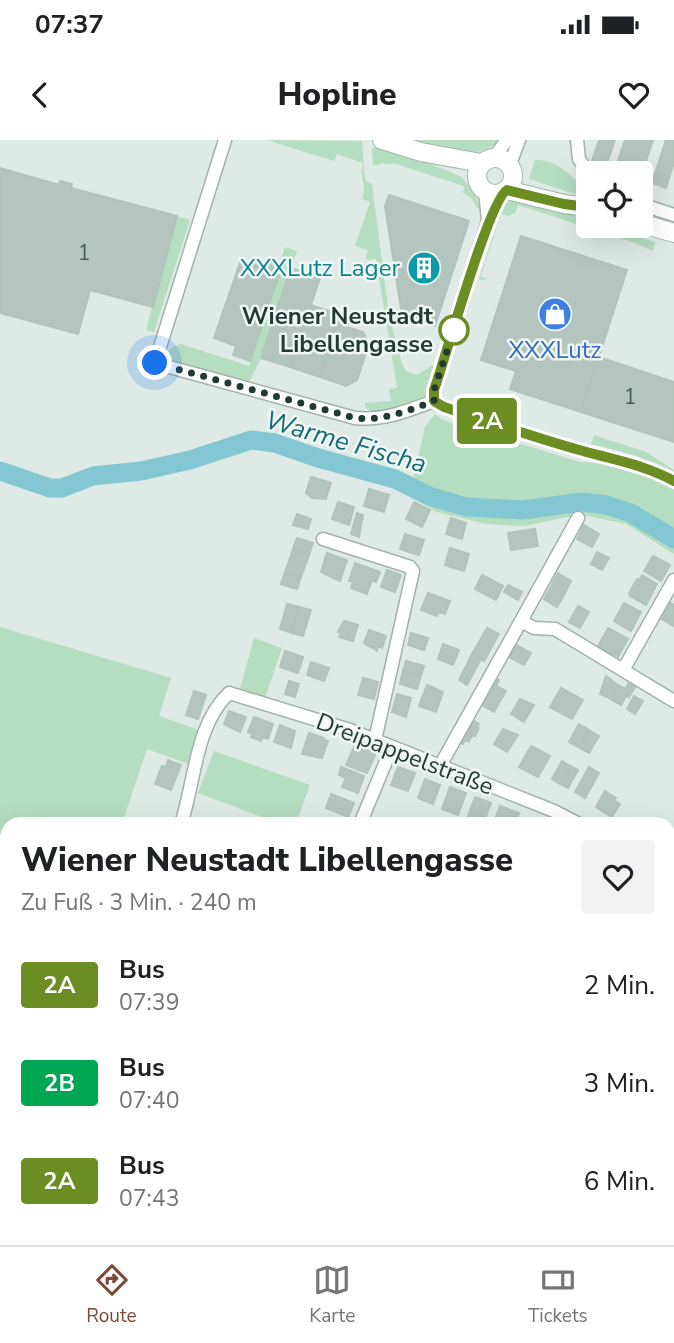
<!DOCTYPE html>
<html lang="de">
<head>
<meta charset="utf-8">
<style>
	:root { --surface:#fff; --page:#f2f2f2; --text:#202124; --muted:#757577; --line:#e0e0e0; --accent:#814837 }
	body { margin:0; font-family:"Nunito Sans",sans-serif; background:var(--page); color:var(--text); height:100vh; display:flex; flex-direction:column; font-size:26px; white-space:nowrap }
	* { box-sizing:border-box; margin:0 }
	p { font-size:23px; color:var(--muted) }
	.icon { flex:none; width:38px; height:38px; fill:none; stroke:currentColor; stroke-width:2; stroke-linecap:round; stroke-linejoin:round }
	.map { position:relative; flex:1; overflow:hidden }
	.sheet { position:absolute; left:0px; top:677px; width:676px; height:429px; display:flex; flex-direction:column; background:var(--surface); border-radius:21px 21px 0 0; box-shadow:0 7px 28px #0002 }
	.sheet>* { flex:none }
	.badge { padding:0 14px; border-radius:5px; font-size:24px; line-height:46px }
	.fabs { position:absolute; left:576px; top:21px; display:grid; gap:14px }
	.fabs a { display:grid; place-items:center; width:77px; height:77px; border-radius:7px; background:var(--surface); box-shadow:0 7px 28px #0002; font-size:35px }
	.you { position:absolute; width:35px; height:35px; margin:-18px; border:5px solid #fff; border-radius:50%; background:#1a73e8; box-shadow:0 0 0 10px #1a73e833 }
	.map>.badge { position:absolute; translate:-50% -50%; box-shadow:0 0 0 4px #fff }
	.round { display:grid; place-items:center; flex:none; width:74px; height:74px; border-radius:7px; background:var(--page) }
	.summary { display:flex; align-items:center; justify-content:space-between; height:119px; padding:0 21px }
	h1 { font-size:33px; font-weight:800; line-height:52px }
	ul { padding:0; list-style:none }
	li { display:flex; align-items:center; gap:21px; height:98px; padding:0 21px }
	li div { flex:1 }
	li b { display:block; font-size:26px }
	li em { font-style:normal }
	li .badge { min-width:77px; font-weight:700; text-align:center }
	.status { display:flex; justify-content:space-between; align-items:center; height:49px; padding:0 35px; background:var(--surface); direction:ltr }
	.status svg { height:19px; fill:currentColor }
	header { display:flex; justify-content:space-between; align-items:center; height:91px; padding:0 21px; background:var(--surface); font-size:32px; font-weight:800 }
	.tabs { display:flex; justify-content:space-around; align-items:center; height:98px; border-top:2px solid var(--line); background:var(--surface); font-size:19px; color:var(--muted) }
	.tabs a { display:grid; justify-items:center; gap:4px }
	.tabs .active { color:var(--accent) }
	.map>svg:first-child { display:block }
	.green { fill:#b5ddc0 }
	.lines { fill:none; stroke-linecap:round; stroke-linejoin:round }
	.river { stroke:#83c7d3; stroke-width:19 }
	.building { fill:#b3c5be; stroke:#b0c4bc; stroke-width:2 }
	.street-casing { stroke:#a1b2ac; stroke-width:15 }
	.secondary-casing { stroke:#9db7ad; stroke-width:20 }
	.street { stroke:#fff; stroke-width:12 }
	.secondary { stroke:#fff; stroke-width:18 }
	.line-casing { stroke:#fff; stroke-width:16 }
	.line { stroke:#6b8e23; stroke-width:10 }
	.walk { stroke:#1f3b33; stroke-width:7; stroke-dasharray:0 12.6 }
	.stop-dot { fill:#fff; stroke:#6b8e23; stroke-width:3.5 }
	.labels { text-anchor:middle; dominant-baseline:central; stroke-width:5; stroke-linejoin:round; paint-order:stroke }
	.number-label { font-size:21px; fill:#445e56 }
	.culture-label { font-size:24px; fill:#0d838f; stroke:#eef7f3; text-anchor:end }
	.stop-label { font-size:24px; font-weight:bold; fill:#1f3b33; stroke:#eef7f3; text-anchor:end }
	.shop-label { font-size:24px; fill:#366cbe; stroke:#eef7f3 }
	.street-label { font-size:24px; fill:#1f3b33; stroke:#eef7f3 }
	.water-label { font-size:26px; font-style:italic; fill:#176979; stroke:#eef7f3 }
</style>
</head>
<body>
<div class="status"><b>07:37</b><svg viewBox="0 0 49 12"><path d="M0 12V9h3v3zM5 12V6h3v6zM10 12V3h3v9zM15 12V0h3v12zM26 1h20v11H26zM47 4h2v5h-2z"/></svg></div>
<header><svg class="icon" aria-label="back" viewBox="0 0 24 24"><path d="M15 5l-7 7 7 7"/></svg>Hopline<svg class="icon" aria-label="heart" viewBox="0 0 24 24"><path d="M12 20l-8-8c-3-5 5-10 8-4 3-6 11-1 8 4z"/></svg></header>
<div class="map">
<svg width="674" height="1105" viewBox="0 0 674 1105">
	<rect width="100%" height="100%" fill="#deeae5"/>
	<!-- green -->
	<path class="green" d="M267,0L362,1L364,31L366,41L372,44L389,175L402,224L406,231L417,235L436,223L426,258L377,274L366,268L365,263L391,261L389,249L397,248L376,119L368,120L366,118L368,110L355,106L370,62L362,59C368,42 358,37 363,23L337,14L334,21Z
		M410,0H501C470,24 444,10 410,0Z
		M372,8H387L404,13L462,37L475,55L480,68H477L472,59L463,53L464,46L393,23L390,25L382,23L373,26Z
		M535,20C561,19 569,40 588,45V58L529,39Z
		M512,60L546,67L588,80V86H605L655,102L653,111L635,103L518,65L515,73L508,76L501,74L481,136L487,139L482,140L479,139L502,69L505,63Z
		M177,76L190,80L154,192L146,190Z
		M285,107L297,111L261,218L249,243L170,219L167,214C170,207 174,206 181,204L249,226L282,127L279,125Z
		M435,274L443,280L580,322C612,322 642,331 670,347L674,350V414L626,384L588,376L567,377L524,386L486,384L437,372L405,353L413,340L425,287Z
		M594,295L646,312L674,330V332L634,315L591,304Z
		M0,487L171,538L159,576L199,590L188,624L147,609L123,681L130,684H7V960L0,964Z
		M254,498L282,508L265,558L240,549Z
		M214,611L310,645L296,684H281L198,653Z
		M306,1099H420L434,1105H304Z"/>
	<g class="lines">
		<!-- river -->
		<path class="river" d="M0,331L50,348H62L93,336L141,331L190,320L251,300L275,303L318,318L395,339L429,356L466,367L523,370L582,362L606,365L631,373L674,399"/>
	</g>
	<!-- building -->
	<path class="building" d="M599,0H615L606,26H610L607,33H600L591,24Z
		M625,0H653L640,39V33H614Z
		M666,0H674V22L666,48L652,43Z
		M0,28L59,45L60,41L72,44L71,48L177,76L153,167L90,150L78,194L0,173Z
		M389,55L469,81L435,186L402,175L385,66Z
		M521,96L627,130L581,272L510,249L516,231L481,220Z
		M241,120L266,128L268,122L282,126L250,221L233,215L236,206L214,198Z
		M291,128L320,138L290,227L261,218Z
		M311,165L341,175L320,237L290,227Z
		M338,184L363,192L369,204L357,240L346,246L320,237Z
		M599,217L674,242V302L581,272Z
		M311,337L331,343L326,359L312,358L306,353Z
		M369,349L389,355L384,372L364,366Z
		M338,362L354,367L349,385L332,379Z
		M414,362L430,370L422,387L406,379Z
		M357,373L363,375L359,397L351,394Z
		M297,374L311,379L308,389L293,385Z
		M451,378L466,383L462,399L446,394Z
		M584,385L599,394L592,407L577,399Z
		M535,389L538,406L511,410L508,393Z
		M405,394L424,400L419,415L400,409Z
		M297,398L313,403L309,415L293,409Z
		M450,408L469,414L464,431L445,425Z
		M293,409L309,415L305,426L289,421Z
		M597,412L609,418L602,430L591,424Z
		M327,413L347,420L340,441L321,432Z
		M653,416L670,425L661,441L644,431Z
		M289,421L305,426L301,437L285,432Z
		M355,423L380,432L376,442L372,440L367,454L351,448L353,442L349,441Z
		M387,430L401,435L395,452L381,447Z
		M285,432L301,437L297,449L281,444Z
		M558,433L571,441L565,453L551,446Z
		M482,435L503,446L496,460L475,449Z
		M642,435L657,444L646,465L630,456L629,453L637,439L639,440Z
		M508,445L522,452L518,460L504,452Z
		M551,446L565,453L557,467L544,459Z
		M428,453L450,461L445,474L439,472L437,476L421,470Z
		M669,462L674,465V486L660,478Z
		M624,463L641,472L631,491L614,481Z
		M287,464L299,467L292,493L280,489Z
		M578,466L589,472L580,488L569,482Z
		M299,467L311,470L303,496L292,493Z
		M344,481L358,485L353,501L339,497L341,493L338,492Z
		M487,488L499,494L484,521L472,514Z
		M608,488L628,499L618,517L598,506Z
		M369,490L386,496L382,508L378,506L377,511L364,503Z
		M411,493L428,498L424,510L408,505Z
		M512,503L531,513L524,525L505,515Z
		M443,504L459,510L453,525L438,519Z
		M285,511L303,517L298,533L280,527Z
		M472,514L481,519L467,545L459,540Z
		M406,521L424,526L421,536L403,531Z
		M311,522L329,528L324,541L307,535Z
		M403,531L421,536L417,549L400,544Z
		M606,536L618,545L611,559L600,554Z
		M493,537L499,540L496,546L506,551L494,572L482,565Z
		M363,538L378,542L374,559L358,555Z
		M289,541L299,544L295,557L285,554Z
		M628,544L635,547L629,557L626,556L621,565L611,559L618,545L626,549Z
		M427,545L443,552L436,572L419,566Z
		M561,548L583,560L572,579L550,567Z
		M194,551L206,555L198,579L186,575Z
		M397,554L411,558L406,577L392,572Z
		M634,556L643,561L635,574L627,569Z
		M520,559L534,565L524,582L511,574Z
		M229,571L246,577L240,592L224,584Z
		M254,577L273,584L268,599L263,597L261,601L251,597L253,594L248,592Z
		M469,578L479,584L477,587L479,588L475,596L472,595L469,602L465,600L463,604L457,601Z
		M579,584L589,590L580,608L569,602Z
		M280,585L295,591L291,608L274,602Z
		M503,589L518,595L507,612L494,604Z
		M589,590L599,596L589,613L580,608Z
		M309,593L324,598L323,600L328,601L322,618L302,614Z
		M531,606L550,616L538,637L519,627Z
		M354,607L374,612L375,615L367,633L346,625Z
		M168,620L181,625L171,650L155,644L162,626L166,627Z
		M562,621L570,626L560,644L552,639Z
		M570,626L578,630L568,648L560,644Z
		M341,627L364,636L358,653L342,647L346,638L339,635Z
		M398,627L415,633L408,651L391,645Z
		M589,627L599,633L585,658L575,652Z
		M425,639L440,645L433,664L418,658Z
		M450,647L466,653L458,675L442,669Z
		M605,651L616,658L614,660L620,664L612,677L596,667Z
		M331,654L354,663L348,677L326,668Z
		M475,657L491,663L483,684L466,682Z
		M500,666L519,673L515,684H493Z
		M668,765L674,768V785L669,793Z
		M19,1099H53L54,1100L47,1105H24Z
		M502,1099H527L525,1105H501L500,1104Z
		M568,1099H594L591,1105H566Z"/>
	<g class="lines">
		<defs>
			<path id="street" d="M225,0L155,223L355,278C384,281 407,271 434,261
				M577,0L579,19L588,33
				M494,17L507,0
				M510,24L519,0
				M485,51L488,81
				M640,64L674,75
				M434,261L444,267C491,281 536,298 583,311C615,320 645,325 674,341
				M434,261V250L488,81L501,53
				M323,399L410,427L413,431L375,600
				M521,481L578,378
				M623,530L674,440
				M440,626L521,481L534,488L555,489L674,561
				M181,684C195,642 195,585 229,553L350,590L554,671L579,684
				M360,684L392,607
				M668,744L674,748
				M668,945L674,948
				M0,1032L7,1026
				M120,1099L124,1105
				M444,1099L458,1105
				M183,1105L184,1099
				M539,1105L542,1099"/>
			<path id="secondary" d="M382,0L421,12L481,23
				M477 36a18 18 0 1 1 36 0a18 18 0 1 1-36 0Z
				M507,50L564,64L588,67
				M640,83L674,93"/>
		</defs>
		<!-- street casing -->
		<use href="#street" class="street-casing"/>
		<!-- secondary casing -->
		<use href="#secondary" class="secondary-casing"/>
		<!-- street -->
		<use href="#street" class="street"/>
		<!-- secondary -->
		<use href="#secondary" class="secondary"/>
	</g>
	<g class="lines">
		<defs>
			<path id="line" d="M588,67L564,64L507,50C489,60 445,220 434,250V261L444,267C491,282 536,298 583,311C615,320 645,325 674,341"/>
		</defs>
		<!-- line casing -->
		<use href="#line" class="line-casing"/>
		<!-- line -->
		<use href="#line" class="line"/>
		<!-- walk -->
		<path class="walk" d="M155,223L355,278C384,281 407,271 434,261V250L454,190"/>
	</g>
	<!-- icons -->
	<defs>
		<symbol id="building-disc" viewBox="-11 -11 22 22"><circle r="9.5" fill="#0f9aa8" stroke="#eef7f3"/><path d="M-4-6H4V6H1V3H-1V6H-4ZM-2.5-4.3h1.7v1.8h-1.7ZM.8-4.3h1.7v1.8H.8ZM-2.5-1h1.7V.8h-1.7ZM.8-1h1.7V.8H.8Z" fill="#fff"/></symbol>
		<symbol id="shop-disc" viewBox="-11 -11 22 22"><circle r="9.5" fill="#3f7fe0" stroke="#eef7f3"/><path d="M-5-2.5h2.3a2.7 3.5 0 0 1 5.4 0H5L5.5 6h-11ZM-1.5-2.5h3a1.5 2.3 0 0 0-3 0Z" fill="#fff"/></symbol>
	</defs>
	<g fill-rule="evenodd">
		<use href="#building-disc" x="405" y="109" width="38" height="38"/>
		<use href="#shop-disc" x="536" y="155" width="38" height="38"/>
	</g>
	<!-- markers -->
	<circle class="stop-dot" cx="454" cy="190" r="14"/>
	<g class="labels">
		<!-- number labels -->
		<g class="number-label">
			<text x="84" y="113">1</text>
			<text x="630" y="257">1</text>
		</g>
		<!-- culture labels -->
		<g class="culture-label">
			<text x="400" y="128">XXXLutz Lager</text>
		</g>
		<!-- stop labels -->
		<g class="stop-label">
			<text x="433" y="176">Wiener Neustadt<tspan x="433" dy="28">Libellengasse</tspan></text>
		</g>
		<!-- shop labels -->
		<g class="shop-label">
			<text x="555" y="210">XXXLutz</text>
		</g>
		<!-- street labels -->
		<g class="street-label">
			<text transform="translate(405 614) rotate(21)">Dreipappelstraße</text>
		</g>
		<!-- water labels -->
		<g class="water-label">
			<text transform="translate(346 302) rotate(16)">Warme Fischa</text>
		</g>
	</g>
</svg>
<div class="fabs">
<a><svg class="icon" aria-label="locate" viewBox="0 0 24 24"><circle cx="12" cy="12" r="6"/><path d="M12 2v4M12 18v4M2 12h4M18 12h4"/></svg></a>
</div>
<div class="you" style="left:155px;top:223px"></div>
<b class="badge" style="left:487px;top:281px;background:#6b8e23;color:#fff">2A</b>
<section class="sheet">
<div class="summary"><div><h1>Wiener Neustadt Libellengasse</h1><p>Zu Fuß · 3 Min. · 240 m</p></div><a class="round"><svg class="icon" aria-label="heart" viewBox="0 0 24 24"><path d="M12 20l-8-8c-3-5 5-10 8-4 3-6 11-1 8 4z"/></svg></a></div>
<ul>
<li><span class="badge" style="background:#6b8e23;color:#fff">2A</span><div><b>Bus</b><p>07:39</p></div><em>2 Min.</em></li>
<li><span class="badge" style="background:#00a651;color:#fff">2B</span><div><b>Bus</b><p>07:40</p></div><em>3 Min.</em></li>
<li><span class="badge" style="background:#6b8e23;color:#fff">2A</span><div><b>Bus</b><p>07:43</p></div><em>6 Min.</em></li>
</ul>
</section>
</div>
<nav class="tabs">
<a class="active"><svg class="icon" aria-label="directions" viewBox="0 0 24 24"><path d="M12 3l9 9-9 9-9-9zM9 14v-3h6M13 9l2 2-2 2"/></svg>Route</a>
<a><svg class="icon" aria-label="map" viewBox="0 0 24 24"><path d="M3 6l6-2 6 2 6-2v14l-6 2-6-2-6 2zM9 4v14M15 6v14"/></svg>Karte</a>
<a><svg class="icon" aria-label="tickets" viewBox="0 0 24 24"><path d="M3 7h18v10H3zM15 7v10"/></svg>Tickets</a>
</nav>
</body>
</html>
